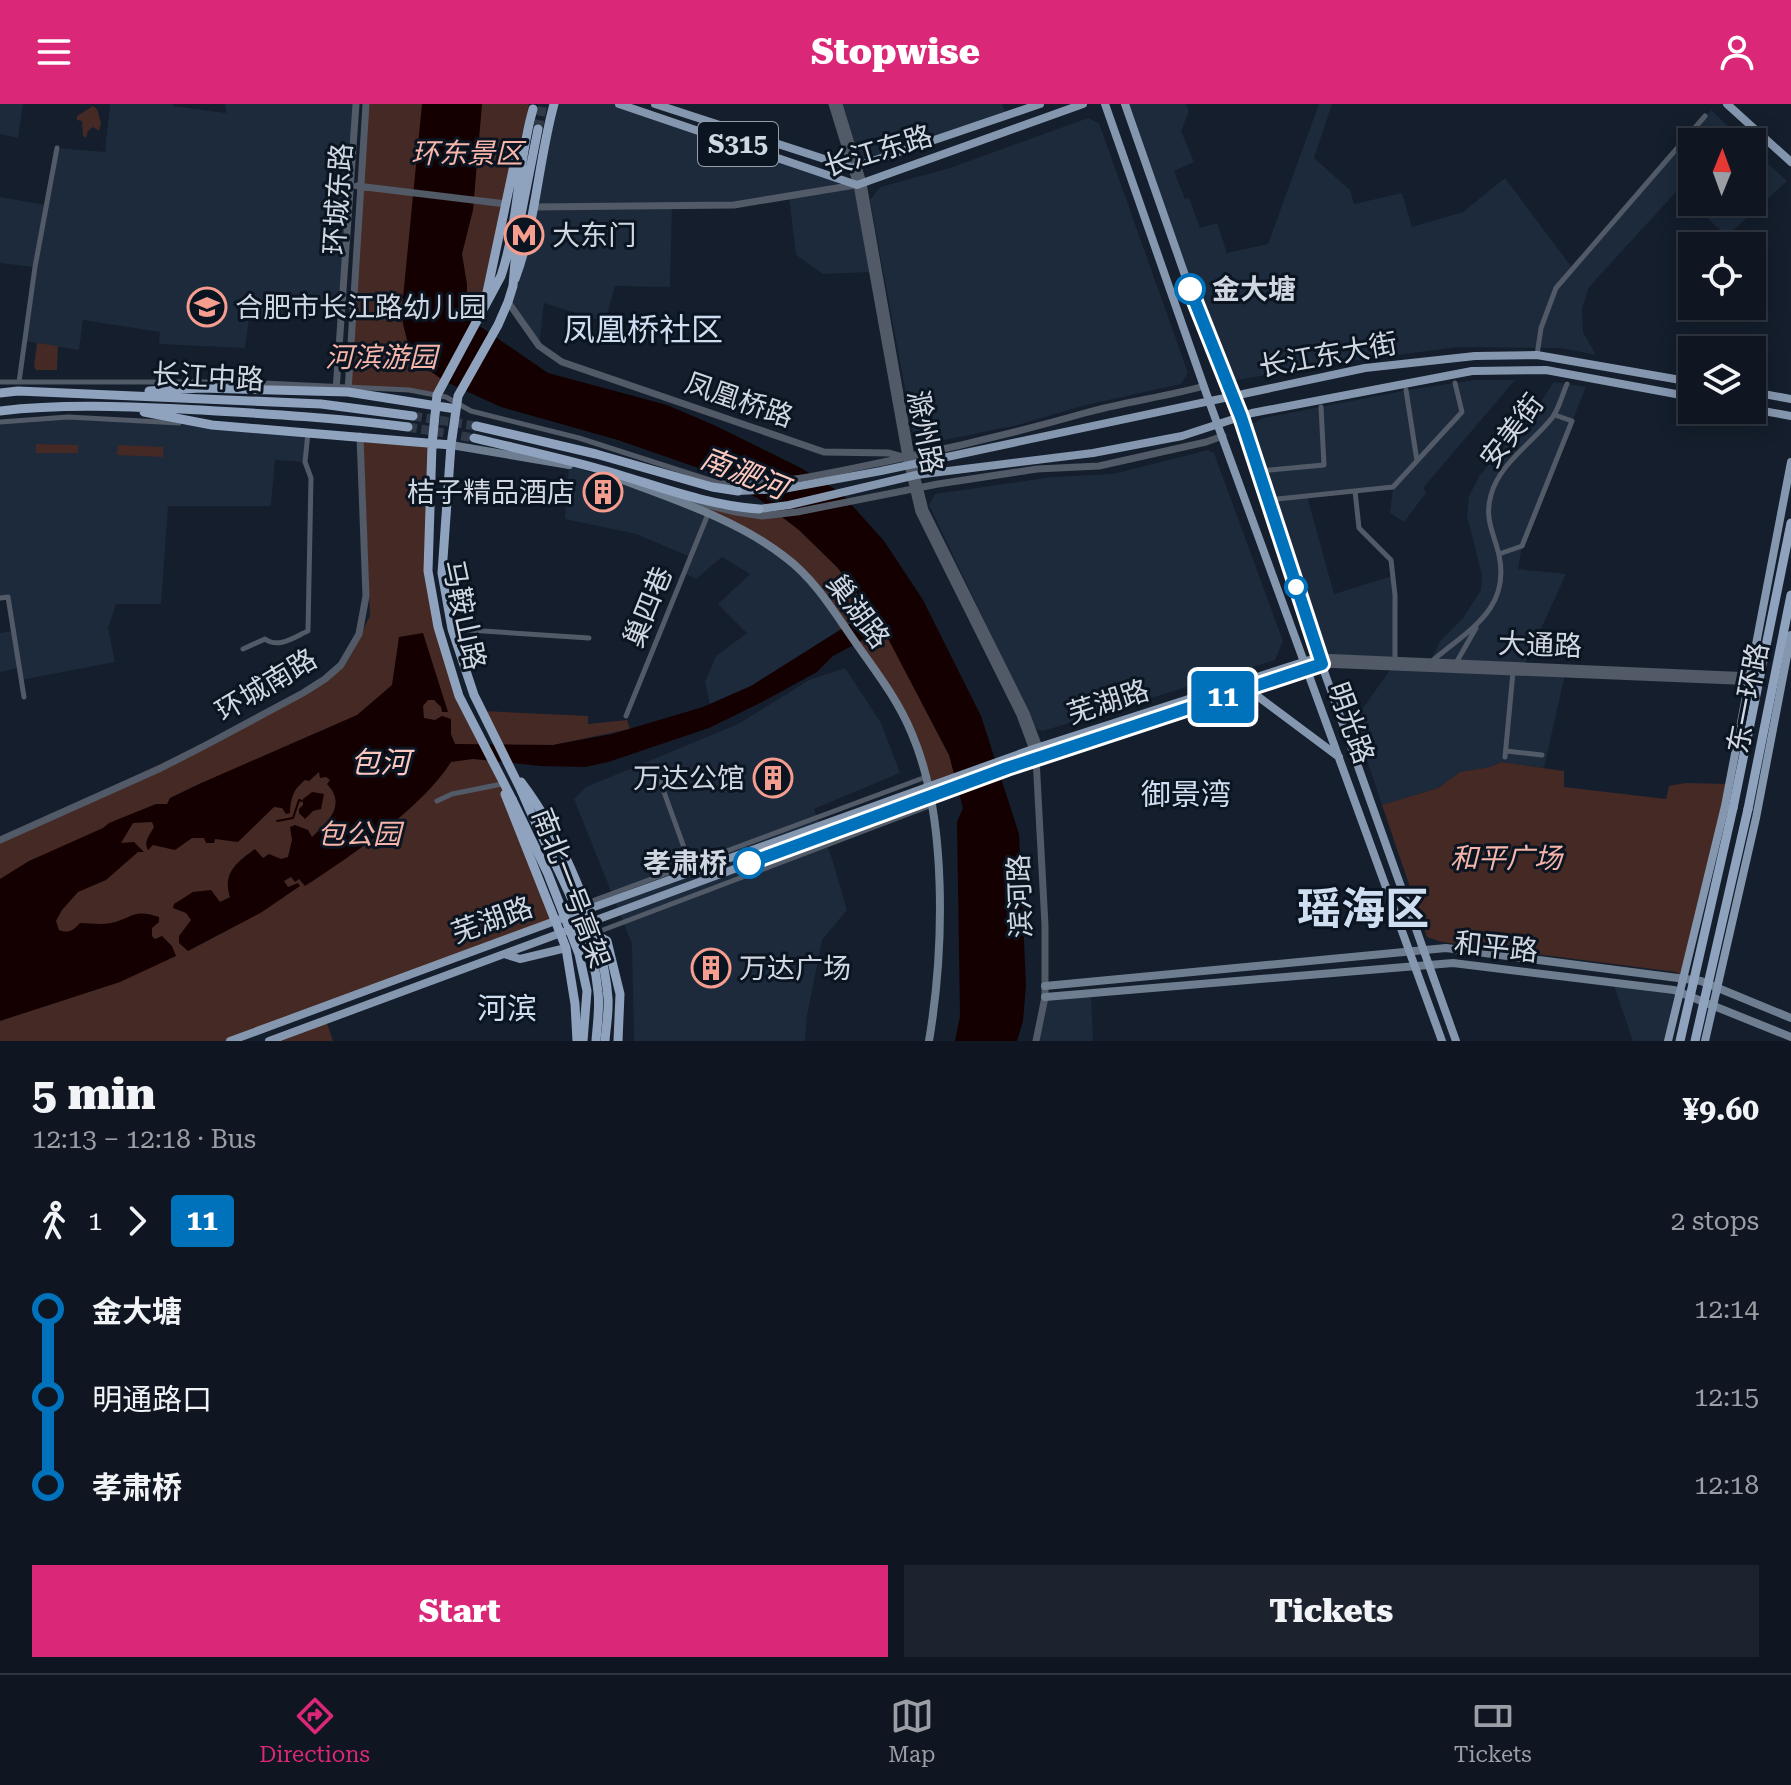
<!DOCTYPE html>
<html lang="en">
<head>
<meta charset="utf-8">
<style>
	:root { --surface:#0f1621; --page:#1d232e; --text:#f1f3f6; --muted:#9b9fa5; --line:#2f353f; --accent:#db2777 }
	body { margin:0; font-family:"Roboto Serif","Noto Sans SC",serif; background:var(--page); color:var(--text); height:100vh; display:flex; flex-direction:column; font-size:30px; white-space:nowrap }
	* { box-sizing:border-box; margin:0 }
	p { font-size:26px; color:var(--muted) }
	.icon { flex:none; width:44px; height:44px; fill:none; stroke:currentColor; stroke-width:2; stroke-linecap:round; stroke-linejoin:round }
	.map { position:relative; height:937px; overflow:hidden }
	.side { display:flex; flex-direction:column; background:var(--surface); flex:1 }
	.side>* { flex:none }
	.badge { padding:0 16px; border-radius:6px; font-size:28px; line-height:52px }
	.needle { width:52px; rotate:1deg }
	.buttons { position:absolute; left:1678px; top:24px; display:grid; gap:16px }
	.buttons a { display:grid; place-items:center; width:88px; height:88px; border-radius:0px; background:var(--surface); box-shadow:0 4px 20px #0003,0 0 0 2px var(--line); font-size:40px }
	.map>.badge { position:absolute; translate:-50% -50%; box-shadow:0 0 0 4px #fff }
	.legs { display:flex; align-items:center; gap:12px; height:88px; padding:0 32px; font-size:26px }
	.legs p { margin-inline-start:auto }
	.headline { display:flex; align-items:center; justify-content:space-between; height:136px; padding:0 32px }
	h1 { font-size:44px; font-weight:800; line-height:60px }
	.primary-button { display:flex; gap:16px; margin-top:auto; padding:16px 32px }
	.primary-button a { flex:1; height:92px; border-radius:0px; background:var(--accent); color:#fff; font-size:32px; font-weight:800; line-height:92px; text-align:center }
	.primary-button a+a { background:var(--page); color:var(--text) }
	ul { padding:0 32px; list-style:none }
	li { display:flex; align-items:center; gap:28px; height:88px; font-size:30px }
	li i { display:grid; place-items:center; width:12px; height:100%; margin:0 10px; background:currentColor }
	li i::after { content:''; width:20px; height:20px; margin:-10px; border:6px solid; border-radius:50%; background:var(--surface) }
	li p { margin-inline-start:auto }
	li:first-child i { background:linear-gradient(#0000 50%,currentColor 0) }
	li:last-child i { background:linear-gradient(currentColor 50%,#0000 0) }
	header { display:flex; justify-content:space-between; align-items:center; height:104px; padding:0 32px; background:var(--accent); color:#fff; font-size:36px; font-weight:800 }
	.tab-bar { display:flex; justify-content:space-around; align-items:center; height:112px; border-top:2px solid var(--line); background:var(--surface); font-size:22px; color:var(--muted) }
	.tab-bar a { display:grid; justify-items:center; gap:4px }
	.tab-bar .on { color:var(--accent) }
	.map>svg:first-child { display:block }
	.built { fill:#1c2a3b }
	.green { fill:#452924 }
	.water { fill:#140000 }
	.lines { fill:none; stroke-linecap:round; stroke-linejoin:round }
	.stream { stroke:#140000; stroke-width:2 }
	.trunk-tunnel { stroke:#303a47; stroke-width:9; stroke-dasharray:9 4.5; stroke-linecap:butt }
	.minor { stroke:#515a66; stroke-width:5 }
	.tertiary { stroke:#515a66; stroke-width:7 }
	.secondary { stroke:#6e7d8f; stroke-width:8 }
	.primary { stroke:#8597af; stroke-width:8 }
	.trunk { stroke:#8fa3be; stroke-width:9 }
	.trunk-bridge { stroke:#8fa3be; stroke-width:9 }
	.line-1-casing { stroke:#fff; stroke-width:18 }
	.line-1 { stroke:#0072bc; stroke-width:12 }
	.stop-1-dot { fill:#fff; stroke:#0072bc; stroke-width:4 }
	.labels { text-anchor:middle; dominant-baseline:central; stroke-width:6; stroke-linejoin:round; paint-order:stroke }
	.shield { fill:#0b1522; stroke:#959da8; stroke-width:2 }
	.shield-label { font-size:26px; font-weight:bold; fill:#d0d7e1 }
	.street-label { font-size:28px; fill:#d0d7e1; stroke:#0b1522 }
	.park-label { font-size:28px; font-style:italic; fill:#f7b5a9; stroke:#0b1522 }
	.poi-label { font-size:28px; fill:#d0d7e1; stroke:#0b1522; text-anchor:start }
	.stop-label { font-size:28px; font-weight:bold; fill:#d0d7e1; stroke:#0b1522; text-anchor:start }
	.water-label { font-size:30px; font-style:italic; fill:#fdc7be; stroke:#0b1522 }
	.neighbourhood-label { font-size:30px; fill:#cfddf0; stroke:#0b1522 }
	.quarter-label { font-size:32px; fill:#cfddf0; stroke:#0b1522 }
	.town-label { font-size:44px; font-weight:bold; fill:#cfddf0; stroke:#0b1522 }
</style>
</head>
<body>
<header><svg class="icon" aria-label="menu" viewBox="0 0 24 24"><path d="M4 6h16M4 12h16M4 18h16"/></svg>Stopwise<svg class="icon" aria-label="person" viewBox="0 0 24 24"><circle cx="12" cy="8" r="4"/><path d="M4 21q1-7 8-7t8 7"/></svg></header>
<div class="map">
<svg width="1791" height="937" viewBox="0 0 1791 937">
	<rect width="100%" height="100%" fill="#141e2c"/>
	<!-- built -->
	<path class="built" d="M0,0H23L18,34L0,30Z
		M110,0H173V2L226,9L225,0H356L342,205L284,200L282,216L249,214L245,244L159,240L160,228L83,216L79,246L24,237L34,163L0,159V93L46,101L57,44L105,48Z
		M554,0H619L857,81L872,168L823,170L796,151L789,93L734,101L672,102L670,183L615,182L605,218L544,199L539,242L508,198Z
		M839,0H1002L1007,12L858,64Z
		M1125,0H1186L1189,8L1181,27L1194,58L1174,67L1185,95L1189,94L1200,124L1217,119L1227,149L1268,140L1319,0H1332L1314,54L1350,86L1354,100L1402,89L1412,123L1463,108L1505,74L1573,165L1711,6L1745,38H1692V98H1752V45L1787,77L1727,132L1677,87L1589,183L1582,204L1583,228L1596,251L1561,244L1458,243L1336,259L1226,278Z
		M1088,14L1099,19L1188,269L1181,280L1086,301L1018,321L925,340L914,333L870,96L880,83L950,64Z
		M1475,276H1515L1423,384L1426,389L1404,418L1390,409L1393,384L1307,392L1334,490L1392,472L1395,557L1319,553L1244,324L1263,314L1413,285Z
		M1554,278L1586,283L1522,442L1518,465L1566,470L1524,562L1430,558L1440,537L1463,514L1481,486L1482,471L1467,412L1469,392L1480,371L1536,305Z
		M68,313L308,328L305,358L275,356L271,402H168L161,500H116L108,524L115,558L21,576L19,564L0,568V529L13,527L8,493L0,494V318Z
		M1208,346L1214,349L1283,537L1275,556L1043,627L1036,625L929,401L935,390L1052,373L1113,370Z
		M569,361L708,410L776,446L832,503L840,527L751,582L710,600L705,578L716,552L747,529L718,500L750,470L722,453L696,475L684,469L690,453L636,430L565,415Z
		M1392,563L1565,570L1544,664L1501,658L1490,663L1460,668L1438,684L1382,701L1354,617Z
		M845,564L881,619L900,669L814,705L833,758L847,806L822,836L807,911L805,937H634L632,840L574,695L586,683L738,620L809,576Z
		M1613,879L1680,889L1668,937H1633Z
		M1091,890L1093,937H1036L1045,893Z"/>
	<!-- green -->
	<path class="green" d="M366,0H529L482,208L437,291L347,282Z
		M93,2L97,5L101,19L99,27L93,23L88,27L86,34L83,32L82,17L77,16V12Z
		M37,239L58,242L57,266H36L34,262Z
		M363,332L432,341L428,467L459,592L498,668L555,817L230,937H0V736L276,605L347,558L370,512Z
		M36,340L78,341V349H36Z
		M118,341L163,343V353L117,351Z
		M679,395L778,410L799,426L837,463L884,525L949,651L955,672L930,682L913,631L867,555L840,527L831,503L787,454Z
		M482,607L588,612V620L627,616L630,625L553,641L499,642Z
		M1501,658L1564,667V683L1666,695L1669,682L1685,679L1730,680L1684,875L1676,868L1442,838L1427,833L1382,701L1438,684L1460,668L1490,663Z
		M326,916L333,937H269Z"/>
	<!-- water -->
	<path class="water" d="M422,0H482L473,106L462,150L467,180V206L475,219L548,269L667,301L716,322L801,364L841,389L884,437L923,496L981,612L1019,730L1026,881L1023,917L1017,937H955L960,912L957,718L963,704L949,651L883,525L833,552L817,568L762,598L709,624L608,658L585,663L541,662L473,655L451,658C422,704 351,752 305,782L299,775L295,778L291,773L284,777L288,783L298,779L300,782L262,808L188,847L179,839V832L191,816L186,809L173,804L174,800L193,788L211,786L220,798L230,793C222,769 237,758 255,745L263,754L269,750L281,755L288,753L292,736L290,723L295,721L308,726L312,733C328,718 347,701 327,680L330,676L326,673L320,674L319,668L309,677L305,676C293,686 291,693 290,709L286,710L282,704L274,703L238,738L215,735L214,739H206L204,734H192L175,746L153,741L148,746C143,737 150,731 154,723L152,718L133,719L121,739L134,738L144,748H138L106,776L78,788L62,806L56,817L59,826C68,830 74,826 80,819C89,819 101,821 111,819C133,814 133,804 159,813V818L152,824V832L155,835L162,832L172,842L176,852L120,878L0,917V775L29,757L103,724L109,719L156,700H167L170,694L199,680L357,611L392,581L399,533L423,529L448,608H442L441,603L434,596H428L423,602L424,614L435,616L442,612L451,615V630L455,640L553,641L612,630L703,603L751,582L870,507L837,463L799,426L759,395L707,367L618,336L501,303L444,277L422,261L407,236L403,220L402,204Z
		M312,688L324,690L321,705L313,707L305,715L299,709V705L303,701V695Z"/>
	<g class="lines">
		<!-- stream -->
		<path class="stream" d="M277,717L293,714L299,696L302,697"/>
		<!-- trunk-tunnel -->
		<path class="trunk-tunnel" d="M538,25L543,0
			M413,312L476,322
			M408,323L474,334"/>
		<!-- minor -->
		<path class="minor" d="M1537,251L1541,224L1556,184L1705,12
			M0,278H241L409,286L446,293L471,307L579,334L722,380
			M19,278L35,163L57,44
			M1406,286L1417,357
			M0,318L68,313L179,319
			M1259,367L1324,361L1321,303
			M1355,387L1359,424L1391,456L1395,491V556
			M1267,396L1393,383L1462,308L1455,279
			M1499,450L1522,442L1572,317L1555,311
			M0,494L8,493L24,593
			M453,525L589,534
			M243,545L265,535C279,545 294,533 308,527L311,374L305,358L308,329
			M1431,558C1466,527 1511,507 1499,451C1494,429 1484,415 1491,391C1499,360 1533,338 1552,314C1559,305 1562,291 1567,280
			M1456,559L1476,524
			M626,612L708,410
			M1506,647L1542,651
			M1505,653L1513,568
			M656,666L690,760
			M437,697L452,690L502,680
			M584,800L926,673
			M595,829L932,701"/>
		<!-- tertiary -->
		<path class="tertiary" d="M832,0L857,81L906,353L919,408L1020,611L1036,654L1045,821V893L1036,937
			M839,0L863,79L910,347L925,406L1026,609L1039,643
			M357,82L506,100
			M533,103L734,101L855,81
			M508,198L539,242L562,258L824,348L889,349L903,353
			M336,287L356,0
			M348,288L366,0
			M722,380C783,382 843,366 902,354C964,341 1025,326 1085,309C1124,298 1165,293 1204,282
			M682,395L736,408L762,412L797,408L938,380L1037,365L1099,362L1206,338L1223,332
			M1319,553L1753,572
			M1322,560L1758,578
			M0,736L161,664L206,641L303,589L325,575L341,561L359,530L366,492L360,332"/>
		<!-- secondary -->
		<path class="secondary" d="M451,341L569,361
			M620,375C675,396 738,416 785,453C816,476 836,511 858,542C878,570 899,598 912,630C948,714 944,847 929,937
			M1045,882L1446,844L1701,877L1791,914
			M1045,893L1453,859L1674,886L1791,933"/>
		<!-- primary -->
		<path class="primary" d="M619,0L857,81L1083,0
			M655,0L852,64L1040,0
			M1105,0L1209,297L1442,937
			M1125,0L1207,234L1241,313L1319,553L1456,937
			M1727,0L1791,58
			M1752,288L1791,295
			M1752,305L1791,312
			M738,387L783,385L881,367L1365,264L1475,252L1537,251L1692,278
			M759,405L789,401L916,371L1093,349L1182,332L1252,309L1472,267L1546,266L1692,293
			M1248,585L1339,653
			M504,850L520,855L566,844
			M230,937L555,817L1033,645L1319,553
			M269,937L1007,664L1322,560
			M1668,937L1725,702L1791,358
			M1705,937L1756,714L1791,531"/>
		<!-- trunk -->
		<path class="trunk" d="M521,111L538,25
			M517,133L513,182L508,198L498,221L458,292L451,341L442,469L452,525L474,591L522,688
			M515,175C536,119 538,58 554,0
			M486,193L517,47
			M149,287L201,284L348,288L456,305
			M0,289L18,287L321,300L413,312
			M0,307C67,299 134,303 201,306C270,310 339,314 408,323
			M144,308L212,321L451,341
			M476,322L596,350L712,383L738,387
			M474,334C515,344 556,353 596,364C651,379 702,401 759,405
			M521,678C561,730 603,828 608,894C609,908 606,923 605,937
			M505,690L566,844L575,900L577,937
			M512,695L459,592L438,523L428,467L432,341L437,291L501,172C519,118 517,60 533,5
			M1733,704L1791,419
			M1748,705L1791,491
			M594,830L607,837L620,890L618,937"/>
		<!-- trunk-bridge -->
		<path class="trunk-bridge" d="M522,688C548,752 592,817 598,888C600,904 597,921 596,937
			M512,695L548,770L579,850L587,887L583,937
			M1680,937L1733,704
			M1695,937L1748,705"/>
	</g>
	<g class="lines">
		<defs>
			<path id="line-1" d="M749,759L1007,664L1322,560L1241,313L1190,185"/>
		</defs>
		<!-- line-1 casing -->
		<use href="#line-1" class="line-1-casing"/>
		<!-- line-1 -->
		<use href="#line-1" class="line-1"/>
	</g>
	<!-- icons -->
	<defs>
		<symbol id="metro-ring" viewBox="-11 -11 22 22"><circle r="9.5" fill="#0b1522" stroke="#f59d8e" stroke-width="1.5"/><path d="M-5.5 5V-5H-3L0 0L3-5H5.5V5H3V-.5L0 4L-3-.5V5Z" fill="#f59d8e"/></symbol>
		<symbol id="school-ring" viewBox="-11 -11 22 22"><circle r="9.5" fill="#0b1522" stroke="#f59d8e" stroke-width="1.5"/><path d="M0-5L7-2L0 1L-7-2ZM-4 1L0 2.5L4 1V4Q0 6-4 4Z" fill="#f59d8e"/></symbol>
		<symbol id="building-ring" viewBox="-11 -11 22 22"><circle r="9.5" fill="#0b1522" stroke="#f59d8e" stroke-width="1.5"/><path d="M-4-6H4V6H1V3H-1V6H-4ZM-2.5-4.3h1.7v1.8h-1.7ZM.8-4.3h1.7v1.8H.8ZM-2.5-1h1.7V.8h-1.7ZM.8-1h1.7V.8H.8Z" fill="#f59d8e"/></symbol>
	</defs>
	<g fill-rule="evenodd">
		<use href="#metro-ring" x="502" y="109" width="44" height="44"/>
		<use href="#school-ring" x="185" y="181" width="44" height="44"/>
		<use href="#building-ring" x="581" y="366" width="44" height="44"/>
		<use href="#building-ring" x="751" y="652" width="44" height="44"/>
		<use href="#building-ring" x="689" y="842" width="44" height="44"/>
	</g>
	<!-- markers -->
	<g class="stop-1-dot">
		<circle cx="1190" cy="185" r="14"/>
		<circle cx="1296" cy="483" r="10"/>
		<circle cx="749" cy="759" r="14"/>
	</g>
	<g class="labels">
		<!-- shield labels -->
		<rect class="shield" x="698" y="18" width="80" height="44" rx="6"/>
		<g class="shield-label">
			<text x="738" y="40">S315</text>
		</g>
		<!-- street labels -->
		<g class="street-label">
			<text transform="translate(878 47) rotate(-17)">长江东路</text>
			<text transform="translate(338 95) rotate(-86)">环城东路</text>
			<text transform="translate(1328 251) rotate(-10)">长江东大街</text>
			<text transform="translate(208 273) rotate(3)">长江中路</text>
			<text transform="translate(739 296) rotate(19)">凤凰桥路</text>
			<text transform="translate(1512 327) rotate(-53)">安美街</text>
			<text transform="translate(925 328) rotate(79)">滁州路</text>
			<text transform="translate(648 503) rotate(-68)">巢四巷</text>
			<text transform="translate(858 507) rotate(53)">巢湖路</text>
			<text transform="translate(464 511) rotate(78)">马鞍山路</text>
			<text transform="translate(1540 541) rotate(2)">大通路</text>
			<text transform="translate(266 581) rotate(-31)">环城南路</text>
			<text transform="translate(1748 594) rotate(-79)">东一环路</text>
			<text transform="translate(1108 598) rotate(-18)">芜湖路</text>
			<text transform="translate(1351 619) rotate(70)">明光路</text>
			<text transform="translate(571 784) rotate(69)">南北一号高架</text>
			<text transform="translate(1020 792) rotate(-92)">滨河路</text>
			<text transform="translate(492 816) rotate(-20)">芜湖路</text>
			<text transform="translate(1496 843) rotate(6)">和平路</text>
		</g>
		<!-- park labels -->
		<g class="park-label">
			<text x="467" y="49">环东景区</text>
			<text x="381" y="253">河滨游园</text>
			<text x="359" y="730">包公园</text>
			<text x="1506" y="754">和平广场</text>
		</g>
		<!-- poi labels -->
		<g class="poi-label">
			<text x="552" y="131">大东门</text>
			<text x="235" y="203">合肥市长江路幼儿园</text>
			<text x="575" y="388" text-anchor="end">桔子精品酒店</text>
			<text x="745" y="674" text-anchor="end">万达公馆</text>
			<text x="739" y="864">万达广场</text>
		</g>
		<!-- stop labels -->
		<g class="stop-label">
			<text x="1212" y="185">金大塘</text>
			<text x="727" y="759" text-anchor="end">孝肃桥</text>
		</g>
		<!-- water labels -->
		<g class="water-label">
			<text transform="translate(744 369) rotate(22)">南淝河</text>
			<text x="380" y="658">包河</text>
		</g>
		<!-- neighbourhood labels -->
		<g class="neighbourhood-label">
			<text x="1186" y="690">御景湾</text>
			<text x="507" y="904">河滨</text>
		</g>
		<!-- quarter labels -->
		<g class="quarter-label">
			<text x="643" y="226">凤凰桥社区</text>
		</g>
		<!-- town labels -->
		<g class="town-label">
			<text x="1363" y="805">瑶海区</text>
		</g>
	</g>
</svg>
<div class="buttons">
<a><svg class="needle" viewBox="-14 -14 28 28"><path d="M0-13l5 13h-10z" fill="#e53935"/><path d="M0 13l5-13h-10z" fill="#9b9fa5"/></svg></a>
<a><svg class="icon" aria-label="locate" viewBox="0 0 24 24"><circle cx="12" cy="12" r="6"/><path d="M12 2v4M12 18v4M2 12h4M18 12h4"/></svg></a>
<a><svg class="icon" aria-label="layers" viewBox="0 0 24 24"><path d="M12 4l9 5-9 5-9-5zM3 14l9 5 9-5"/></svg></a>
</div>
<b class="badge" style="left:1223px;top:593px;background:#0072bc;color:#fff">11</b>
</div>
<section class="side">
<div class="headline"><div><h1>5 min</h1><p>12:13 – 12:18 · Bus</p></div><b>¥9.60</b></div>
<div class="legs"><svg class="icon" aria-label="walk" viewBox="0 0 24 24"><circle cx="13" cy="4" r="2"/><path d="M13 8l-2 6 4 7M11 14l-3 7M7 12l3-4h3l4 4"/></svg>1<svg class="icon" aria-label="forward" viewBox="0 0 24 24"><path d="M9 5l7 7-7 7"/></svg><b class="badge" style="background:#0072bc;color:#fff">11</b><p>2 stops</p></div>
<ul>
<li><i style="color:#0072bc"></i><b>金大塘</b><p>12:14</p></li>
<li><i style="color:#0072bc"></i><span>明通路口</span><p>12:15</p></li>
<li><i style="color:#0072bc"></i><b>孝肃桥</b><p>12:18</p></li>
</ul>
<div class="primary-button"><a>Start</a><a>Tickets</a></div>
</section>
<nav class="tab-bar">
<a class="on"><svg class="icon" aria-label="directions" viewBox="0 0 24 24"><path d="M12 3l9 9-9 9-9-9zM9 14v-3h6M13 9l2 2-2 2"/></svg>Directions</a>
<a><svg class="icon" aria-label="map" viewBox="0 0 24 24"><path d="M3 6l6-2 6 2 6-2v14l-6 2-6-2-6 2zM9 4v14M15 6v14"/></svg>Map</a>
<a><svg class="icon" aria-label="tickets" viewBox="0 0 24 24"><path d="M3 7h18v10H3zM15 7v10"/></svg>Tickets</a>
</nav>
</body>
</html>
